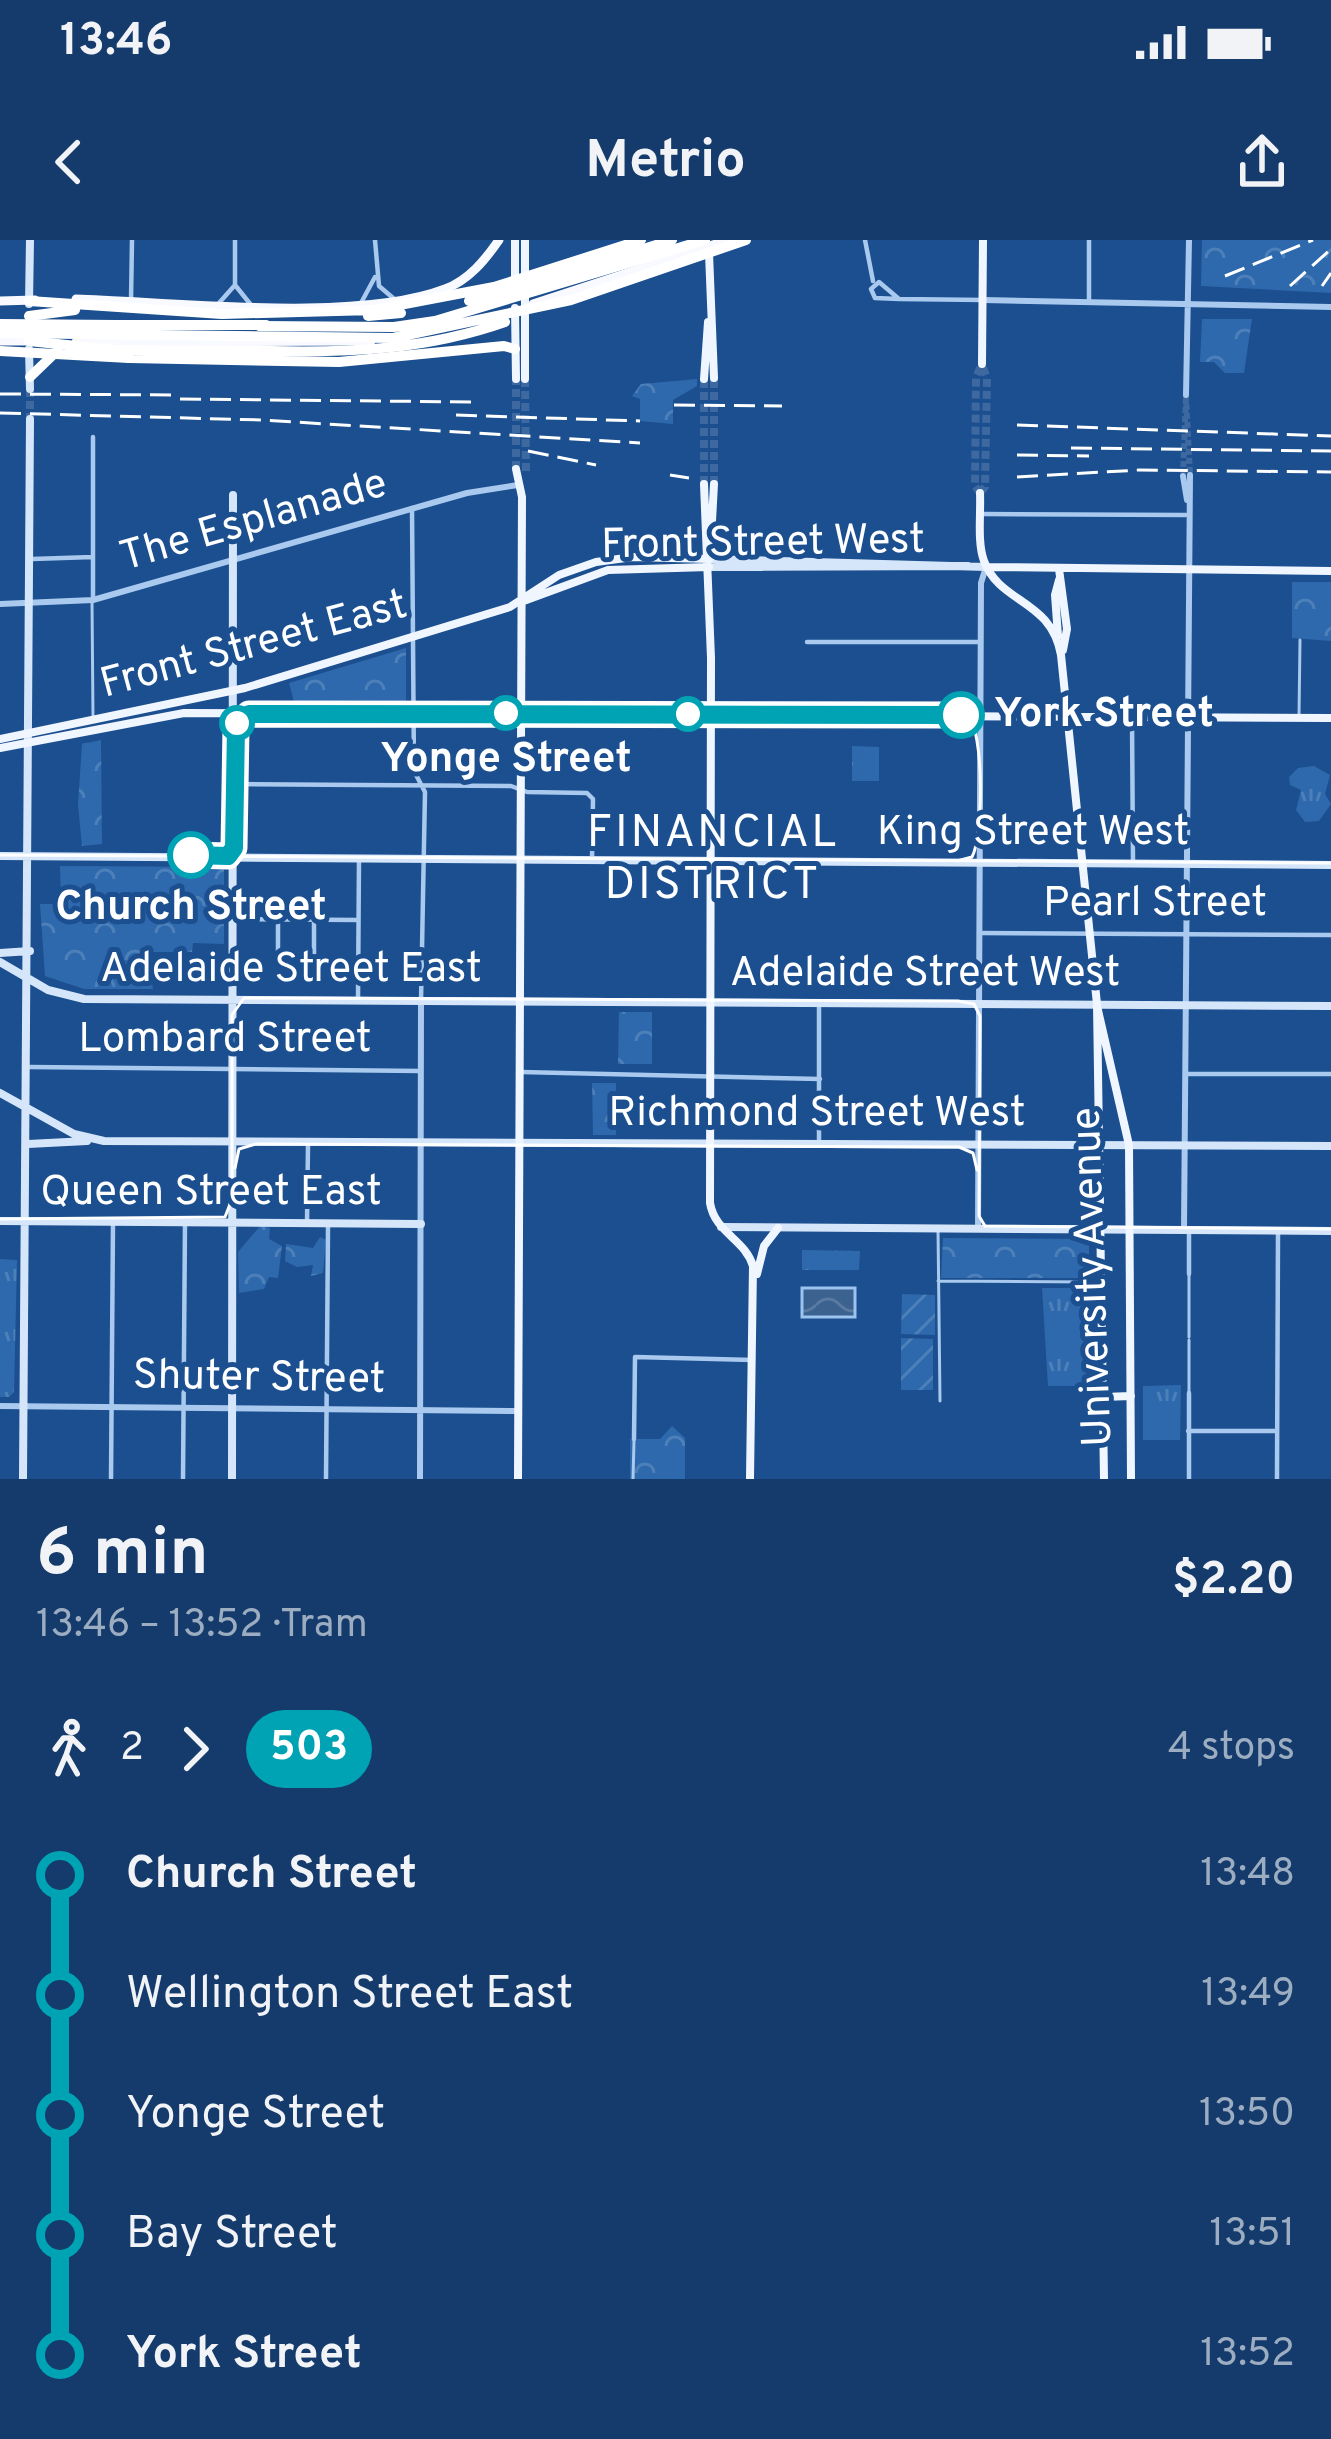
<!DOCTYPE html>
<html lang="en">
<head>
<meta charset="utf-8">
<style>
	:root { --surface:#143b6b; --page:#1d4271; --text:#f1f3f6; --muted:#9dadc1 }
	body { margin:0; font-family:Overpass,sans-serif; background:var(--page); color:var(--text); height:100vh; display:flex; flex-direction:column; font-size:45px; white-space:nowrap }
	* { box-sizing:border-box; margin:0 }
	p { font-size:39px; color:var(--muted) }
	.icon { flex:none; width:66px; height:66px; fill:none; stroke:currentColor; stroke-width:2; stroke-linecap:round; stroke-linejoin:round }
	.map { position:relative; height:1239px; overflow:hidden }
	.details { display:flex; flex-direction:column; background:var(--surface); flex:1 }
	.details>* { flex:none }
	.badge { padding:0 24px; border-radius:39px; font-size:42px; line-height:78px }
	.map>.badge { position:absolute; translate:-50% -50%; box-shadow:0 0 0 6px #fff }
	.legs { display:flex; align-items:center; gap:18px; height:132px; padding:0 36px; font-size:39px }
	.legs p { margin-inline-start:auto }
	.overview { display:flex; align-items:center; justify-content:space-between; height:204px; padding:0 36px }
	h1 { font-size:66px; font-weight:700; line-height:90px }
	ul { padding:0 36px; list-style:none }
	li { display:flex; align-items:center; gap:42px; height:120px; font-size:45px }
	li i { display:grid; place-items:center; width:18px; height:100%; margin:0 15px; background:currentColor }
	li i::after { content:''; width:30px; height:30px; margin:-15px; border:9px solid; border-radius:50%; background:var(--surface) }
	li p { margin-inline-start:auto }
	li:first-child i { background:linear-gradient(#0000 50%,currentColor 0) }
	li:last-child i { background:linear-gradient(currentColor 50%,#0000 0) }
	.status { display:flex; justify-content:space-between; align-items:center; height:84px; padding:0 60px; background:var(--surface); direction:ltr }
	.status svg { height:33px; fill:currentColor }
	header { display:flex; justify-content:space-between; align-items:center; height:156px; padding:0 36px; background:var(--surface); font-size:54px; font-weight:700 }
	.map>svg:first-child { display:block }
	.grass { fill:url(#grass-tufts) }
	.forest { fill:url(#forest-crowns) }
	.garden { fill:url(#garden-furrows) }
	.water { fill:url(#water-waves); stroke:#9cc4f0; stroke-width:3 }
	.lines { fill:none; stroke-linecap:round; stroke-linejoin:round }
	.tertiary-tunnel { stroke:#3d69a0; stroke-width:6; stroke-dasharray:6 3; stroke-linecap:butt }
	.secondary-tunnel { stroke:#3d69a0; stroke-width:8; stroke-dasharray:8 4; stroke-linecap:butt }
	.primary-tunnel { stroke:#3d69a0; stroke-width:8; stroke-dasharray:8 4; stroke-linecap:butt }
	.pedestrian { stroke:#a9c9ee; stroke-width:3 }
	.minor { stroke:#a9c9ee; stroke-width:4.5 }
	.tertiary { stroke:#a9c9ee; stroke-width:6 }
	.secondary { stroke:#d6e6fa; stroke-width:8 }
	.primary { stroke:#f0f6ff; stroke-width:8 }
	.trunk { stroke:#f8faff; stroke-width:9 }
	.motorway { stroke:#fff; stroke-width:10 }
	.tram { stroke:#fff; stroke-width:3 }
	.rail { stroke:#fff; stroke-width:3; stroke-dasharray:21 9; stroke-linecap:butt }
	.motorway-bridge { stroke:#fff; stroke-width:10 }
	.line-1-casing { stroke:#fff; stroke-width:27 }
	.line-1 { stroke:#00a3b4; stroke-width:18 }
	.stop-1-dot { fill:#fff; stroke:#00a3b4; stroke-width:6 }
	.labels { text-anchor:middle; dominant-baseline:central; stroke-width:10; stroke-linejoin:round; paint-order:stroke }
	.street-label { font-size:42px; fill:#fff; stroke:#1b4f8f }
	.stop-label { font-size:42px; font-weight:bold; fill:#fff; stroke:#1b4f8f }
	.neighbourhood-label { font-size:45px; letter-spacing:3px; fill:#fff; stroke:#1b4f8f }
</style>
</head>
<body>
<div class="status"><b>13:46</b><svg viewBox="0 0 49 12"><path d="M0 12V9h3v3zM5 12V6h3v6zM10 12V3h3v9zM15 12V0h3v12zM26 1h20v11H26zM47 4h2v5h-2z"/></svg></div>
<header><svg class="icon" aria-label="back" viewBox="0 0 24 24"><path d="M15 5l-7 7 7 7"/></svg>Metrio<svg class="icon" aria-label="share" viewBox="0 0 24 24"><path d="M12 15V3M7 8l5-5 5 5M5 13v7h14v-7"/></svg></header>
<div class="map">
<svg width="1331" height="1239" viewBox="0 0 1331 1239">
	<defs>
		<pattern id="grass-tufts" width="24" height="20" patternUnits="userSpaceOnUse" patternTransform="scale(3)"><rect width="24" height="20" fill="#2e69ad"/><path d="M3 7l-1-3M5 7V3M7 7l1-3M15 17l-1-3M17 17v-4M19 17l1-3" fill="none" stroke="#4d80b9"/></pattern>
		<pattern id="forest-crowns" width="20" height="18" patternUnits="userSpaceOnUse" patternTransform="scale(3)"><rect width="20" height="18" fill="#2e69ad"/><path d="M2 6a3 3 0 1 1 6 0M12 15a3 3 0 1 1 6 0" fill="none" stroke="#4d80b9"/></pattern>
		<pattern id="garden-furrows" width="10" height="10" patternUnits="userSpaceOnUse" patternTransform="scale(3)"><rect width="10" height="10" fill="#2e69ad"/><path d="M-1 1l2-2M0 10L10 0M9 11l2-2" fill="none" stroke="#4d80b9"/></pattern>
		<pattern id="water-waves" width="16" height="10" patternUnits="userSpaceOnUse" patternTransform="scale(3)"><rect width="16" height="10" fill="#3c6290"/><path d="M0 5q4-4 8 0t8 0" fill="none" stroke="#597aa1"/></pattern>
	</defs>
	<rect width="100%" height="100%" fill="#1b4f8f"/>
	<!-- grass -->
	<path class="grass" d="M852,506L879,507V541H852Z
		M1314,526L1330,535L1325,554L1331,564L1319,581L1305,582L1296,570L1301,550L1290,545L1289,537L1298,528Z
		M802,1010L860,1011L859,1030H802Z
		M0,1019L17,1020L14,1152L9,1157H0Z
		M1042,1048H1089L1086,1146H1048Z
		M1181,1145L1180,1200H1143V1146Z"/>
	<!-- forest -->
	<path class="forest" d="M1202,0H1331V53L1201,46Z
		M1202,79H1252L1244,133H1225L1214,122H1200Z
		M697,139V146L673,160V184L640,181V159L632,156L641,144Z
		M1292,342H1331V401L1292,398Z
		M406,408V463L294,462L289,443Z
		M101,500L102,604L82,606L78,565L82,504Z
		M60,626L224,627V704L193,703L192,712H153L147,717L153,749H84L45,736L40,664H61Z
		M619,772H652V824H618Z
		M592,843H616V895H593Z
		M261,985L270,988L269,999L282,1006L278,1038L269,1037L264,1049L239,1053L238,1012Z
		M320,997L326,1000L323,1033L311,1036L313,1025L297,1027L285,1021L286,1004L313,1008Z
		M943,998L1089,999V1038H941Z
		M672,1186L685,1198V1239H630V1199H660Z"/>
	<!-- garden -->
	<path class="garden" d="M902,1054L935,1055V1095L901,1094Z
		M901,1098L933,1099V1150H901Z"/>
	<!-- water -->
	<path class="water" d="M802,1048H855V1077H802Z"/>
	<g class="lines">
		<!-- tertiary-tunnel -->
		<path class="tertiary-tunnel" d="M1186,155L1190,235
			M1183,236L1186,155"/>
		<!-- secondary-tunnel -->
		<path class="secondary-tunnel" d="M30,149V179"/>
		<!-- primary-tunnel -->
		<path class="primary-tunnel" d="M525,139L526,232
			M516,229V139
			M704,244V139
			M714,244V138
			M980,253L975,246L976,137L982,124
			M980,253L985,247L987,138L982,125"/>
		<!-- pedestrian -->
		<path class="pedestrian" d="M92,361L93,478
			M1299,476L1300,400
			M938,989L940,1161
			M1189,1036V1097
			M938,1041L1092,1042
			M1189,1100V1152
			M633,1239L634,1201"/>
		<!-- minor -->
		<path class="minor" d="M235,0V45L251,65
			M375,0L379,46L393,58
			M865,0L873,41
			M879,42L899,59L875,58L871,49Z
			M899,59L983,60
			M1089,60V0
			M131,61L132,0
			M219,63L235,45
			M361,63L375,37
			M412,268L414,531L425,552L421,761
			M982,274L1186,275
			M32,319L93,317
			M93,360V197
			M807,402H981
			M1132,477L1133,621
			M234,544L511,546L527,552L587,553L593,559L592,620
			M234,679L358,680
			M278,679V715H314V680
			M979,693L1331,695
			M358,760L359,618
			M29,827L421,831
			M521,832L820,839
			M1187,834H1331
			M819,904V765
			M307,983L308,905
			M1189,1034V991
			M1189,1153V1239
			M1188,1191H1277
			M634,1199L635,1117L753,1120
			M111,1239L113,982
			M183,1239L185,982
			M326,1239L328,987
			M1277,1239L1278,993"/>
		<!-- tertiary -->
		<path class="tertiary" d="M983,60L1331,67
			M1186,155L1189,0
			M1183,236L1187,260
			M0,364L93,360L467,253L518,245
			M978,988L981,343L986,327
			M1184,991L1190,235
			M0,1166L518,1171
			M420,1239L421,761"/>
		<!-- secondary -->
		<path class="secondary" d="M29,64L30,0
			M29,109L30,149
			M709,319L986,327
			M709,327L968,326
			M0,616L1331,625
			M0,713L30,711
			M0,722L48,750L84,759L1331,766
			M0,853L74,894L104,901L1331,906
			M28,904L87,901
			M0,981L421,984
			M721,987L1331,991
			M23,1239L30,179
			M232,1239L233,255"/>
		<!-- primary -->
		<path class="primary" d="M515,0V41
			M525,0V139
			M709,13L714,138
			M515,68L516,139
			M982,124L983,0
			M704,139L708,82
			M516,229L522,257L518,1239
			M704,244L711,418L710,963C715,993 745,999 753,1026L750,1239
			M980,253C981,274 977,302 984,321C1000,364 1051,359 1061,415L1097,764L1104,1239
			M710,318L714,244
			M988,327L1331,331
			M1059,329L1067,389L1063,410
			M521,362L608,330L709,327
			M1058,396L1055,355L1059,340
			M1132,477L1331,478
			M0,499L245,448L510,367L559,335L596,322L633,317L709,319
			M0,508L184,473L1125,477
			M1097,766L1129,905L1131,1239
			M757,1034L764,1006L778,988
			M1103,1157L1131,1156"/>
		<!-- trunk -->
		<path class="trunk" d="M76,59C173,62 357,83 445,49C469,40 485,20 499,0
			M0,61L35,60
			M533,64L728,0
			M0,101H35
			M76,102L371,101"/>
		<!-- motorway -->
		<path class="motorway" d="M564,34L672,0
			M29,61L222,74L373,70
			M29,76L75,70
			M368,76L401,73
			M118,85H266
			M29,101L114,110L271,111
			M129,118L339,122L504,106L515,109
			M30,137L57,111"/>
		<!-- tram -->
		<path class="tram" d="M0,615L1331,623
			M220,619L235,604L236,487L242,477L967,476C985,488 983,598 972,617L957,621
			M235,928L239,909L256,904L959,907L973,913L977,930
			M0,979L225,977L232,959V775L244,758L958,761L974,764L980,776L979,976L985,986L1331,989"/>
		<!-- rail -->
		<path class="rail" d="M1225,36L1313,0
			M1290,46L1331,9
			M1322,46L1331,33
			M0,154L178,155
			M180,159L474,162
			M674,165L782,166
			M0,173L261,180L640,203
			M456,175L640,181
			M1017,185L1331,196
			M1071,208L1331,211
			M528,211L596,225
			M1017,215L1089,216
			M670,235L689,238
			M1017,237L1139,230L1331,232"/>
		<!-- motorway-bridge -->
		<path class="motorway-bridge" d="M469,61L564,34
			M373,70L494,47L641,0
			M0,84L118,85
			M259,86L394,87L435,81L705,0
			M0,93L393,98L571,60L746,0
			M0,111L129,118
			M271,111C352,113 428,109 505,82"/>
	</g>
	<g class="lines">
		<defs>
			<path id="line-1" d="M191,615L228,616L234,608L236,487L249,474L961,475"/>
		</defs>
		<!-- line-1 casing -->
		<use href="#line-1" class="line-1-casing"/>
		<!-- line-1 -->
		<use href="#line-1" class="line-1"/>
	</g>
	<!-- markers -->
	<g class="stop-1-dot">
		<circle cx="506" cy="473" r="15"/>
		<circle cx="688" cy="474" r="15"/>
		<circle cx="961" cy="475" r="21"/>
		<circle cx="237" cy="483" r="15"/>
		<circle cx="191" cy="615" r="21"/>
	</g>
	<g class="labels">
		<!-- street labels -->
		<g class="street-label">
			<text transform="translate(254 282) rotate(-16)">The Esplanade</text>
			<text transform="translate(763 304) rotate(-1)">Front Street West</text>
			<text transform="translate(254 406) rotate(-15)">Front Street East</text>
			<text x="1033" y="593">King Street West</text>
			<text x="1155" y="664">Pearl Street</text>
			<text x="291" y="730">Adelaide Street East</text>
			<text x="925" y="734">Adelaide Street West</text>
			<text x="225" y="800">Lombard Street</text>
			<text x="817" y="874">Richmond Street West</text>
			<text x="211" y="953">Queen Street East</text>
			<text transform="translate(1094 1037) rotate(-92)">University Avenue</text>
			<text transform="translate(259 1139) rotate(1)">Shuter Street</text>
		</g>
		<!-- stop labels -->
		<g class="stop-label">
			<text x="994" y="475" text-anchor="start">York Street</text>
			<text x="506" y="520">Yonge Street</text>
			<text x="191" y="668">Church Street</text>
		</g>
		<!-- neighbourhood labels -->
		<g class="neighbourhood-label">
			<text x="713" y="594">FINANCIAL<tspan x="713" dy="52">DISTRICT</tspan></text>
		</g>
	</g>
</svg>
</div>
<section class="details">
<div class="overview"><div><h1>6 min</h1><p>13:46 – 13:52 · Tram</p></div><b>$2.20</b></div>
<div class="legs"><svg class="icon" aria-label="walk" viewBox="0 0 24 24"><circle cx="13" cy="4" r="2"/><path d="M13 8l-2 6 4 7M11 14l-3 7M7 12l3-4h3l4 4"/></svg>2<svg class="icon" aria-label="forward" viewBox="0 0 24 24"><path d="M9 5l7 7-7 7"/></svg><b class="badge" style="background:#00a3b4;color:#fff">503</b><p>4 stops</p></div>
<ul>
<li><i style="color:#00a3b4"></i><b>Church Street</b><p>13:48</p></li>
<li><i style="color:#00a3b4"></i><span>Wellington Street East</span><p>13:49</p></li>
<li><i style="color:#00a3b4"></i><span>Yonge Street</span><p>13:50</p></li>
<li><i style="color:#00a3b4"></i><span>Bay Street</span><p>13:51</p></li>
<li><i style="color:#00a3b4"></i><b>York Street</b><p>13:52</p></li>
</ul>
</section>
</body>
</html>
